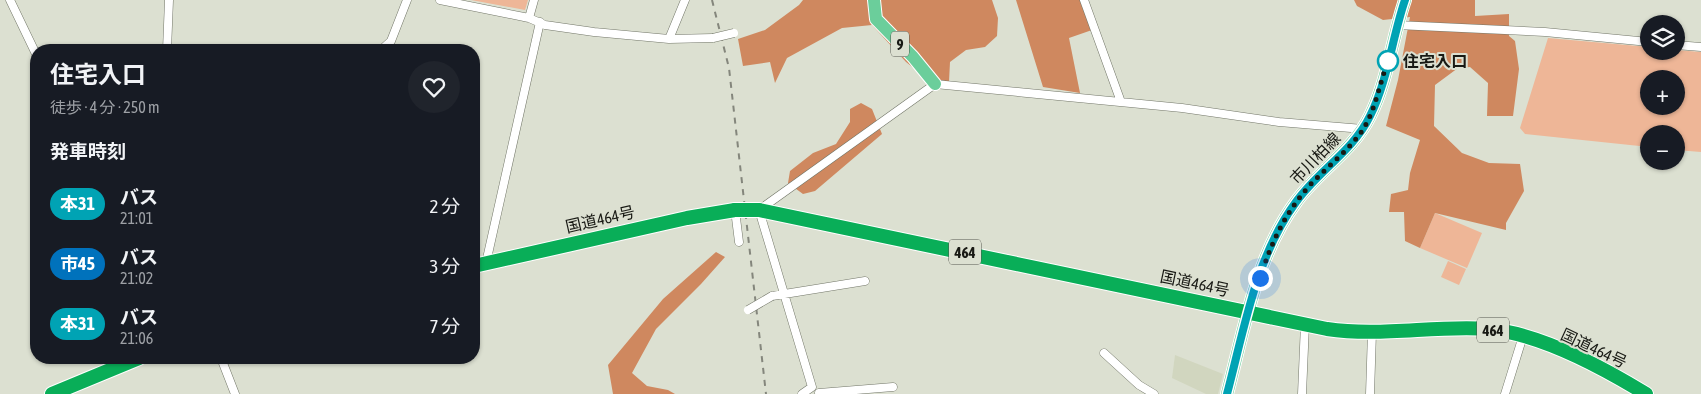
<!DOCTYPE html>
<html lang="ja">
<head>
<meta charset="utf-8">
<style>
	:root { --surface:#171b24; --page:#20242c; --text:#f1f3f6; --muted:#9ea1a6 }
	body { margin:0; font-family:"Asap Condensed","Noto Sans JP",sans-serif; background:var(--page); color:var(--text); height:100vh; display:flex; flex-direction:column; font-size:19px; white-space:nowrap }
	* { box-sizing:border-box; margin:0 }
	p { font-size:16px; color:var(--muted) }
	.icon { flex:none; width:28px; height:28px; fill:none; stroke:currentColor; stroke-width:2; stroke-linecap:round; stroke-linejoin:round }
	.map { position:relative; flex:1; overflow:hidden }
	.details { position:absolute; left:30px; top:44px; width:450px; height:320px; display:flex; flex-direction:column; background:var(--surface); border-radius:20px; box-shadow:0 1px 4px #0004 }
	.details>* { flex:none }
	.badge { padding:0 10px; border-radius:16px; font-size:18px; line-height:32px }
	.tools { position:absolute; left:1640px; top:15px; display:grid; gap:10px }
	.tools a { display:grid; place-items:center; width:45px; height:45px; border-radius:50%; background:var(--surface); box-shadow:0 1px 4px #0004; font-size:25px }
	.you { position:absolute; width:25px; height:25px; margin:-12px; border:4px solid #fff; border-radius:50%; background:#1a73e8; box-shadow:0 0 0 8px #1a73e833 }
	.map>.badge { position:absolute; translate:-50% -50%; box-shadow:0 0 0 2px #fff }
	h2 { padding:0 20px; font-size:19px; line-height:45px }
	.round { display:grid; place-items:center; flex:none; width:52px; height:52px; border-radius:26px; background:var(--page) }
	.overview { display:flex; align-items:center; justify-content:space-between; height:85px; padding:0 20px }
	h1 { font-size:24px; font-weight:700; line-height:38px }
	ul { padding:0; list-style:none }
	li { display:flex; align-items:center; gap:15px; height:60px; padding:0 20px }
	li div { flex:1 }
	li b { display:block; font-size:19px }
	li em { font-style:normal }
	li .badge { min-width:55px; font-weight:700; text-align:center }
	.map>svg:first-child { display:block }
	.built { fill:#d1d6bf }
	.green { fill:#eeb697; fill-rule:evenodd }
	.forest { fill:#cf885f }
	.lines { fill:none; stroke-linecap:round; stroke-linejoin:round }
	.street-casing { stroke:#727668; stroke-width:9 }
	.primary-casing { stroke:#fff; stroke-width:14 }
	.highway-casing { stroke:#fff; stroke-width:16 }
	.street { stroke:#fff; stroke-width:8 }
	.primary { stroke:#6bce9b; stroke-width:12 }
	.highway { stroke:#09ae58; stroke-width:14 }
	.rail { stroke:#84867c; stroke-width:2; stroke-dasharray:6 6; stroke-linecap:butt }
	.street-bridge-casing { stroke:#727668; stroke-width:9; stroke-linecap:butt }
	.highway-bridge-casing { stroke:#fff; stroke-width:16; stroke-linecap:butt }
	.street-bridge { stroke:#fff; stroke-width:8 }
	.highway-bridge { stroke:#09ae58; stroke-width:14 }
	.line-casing { stroke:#fff; stroke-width:11 }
	.line { stroke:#00a3b4; stroke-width:8 }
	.walk { stroke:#181914; stroke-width:5; stroke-dasharray:0 9 }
	.stop-dot { fill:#fff; stroke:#00a3b4; stroke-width:2.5 }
	.labels { text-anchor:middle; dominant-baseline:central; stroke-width:4; stroke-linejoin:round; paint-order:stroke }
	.shield { fill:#dce0d1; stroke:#53554d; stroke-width:1 }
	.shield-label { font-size:15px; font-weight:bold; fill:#181914 }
	.stop-label { font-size:16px; font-weight:bold; fill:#181914; stroke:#dce0d1; text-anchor:start }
	.street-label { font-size:16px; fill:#181914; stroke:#dce0d1 }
</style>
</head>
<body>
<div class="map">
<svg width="1701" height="394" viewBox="0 0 1701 394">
	<rect width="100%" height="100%" fill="#dce0d1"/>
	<!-- built -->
	<path class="built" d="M1175,355L1223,374L1218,394H1206L1172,378Z"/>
	<!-- green -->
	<path class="green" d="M471,0H528L525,10Z
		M1548,38L1649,47V51L1676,50L1701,52V152L1676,150V134H1649V147L1525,134L1520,128ZM1649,79H1676V106H1649Z
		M1435,213L1482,233L1467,268L1420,248Z
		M1448,261L1466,269L1459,285L1441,277Z"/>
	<!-- forest -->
	<path class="forest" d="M803,0H992L998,18L997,36L985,47L966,50L950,62L949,82L940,80L928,84L924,76L906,62L872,25L842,28L787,58L775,83L770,62L743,66L738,39L765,30L799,5Z
		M1016,0H1080L1092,30L1069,38L1080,93L1043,87Z
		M1354,0H1475V16L1509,14V36L1515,41L1519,69L1513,116H1487L1488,83L1470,67L1458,68L1435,85L1434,126L1462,153L1489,163L1520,164L1524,191L1506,223V230L1435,213L1420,248L1405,241L1404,212H1389L1391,194L1408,190L1410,173L1420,140L1386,126L1398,80L1410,17L1383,20L1357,6Z
		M861,103L872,109L882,134L815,191L803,194L788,183L790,171L813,153L836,144L850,122V109Z
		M716,252L725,257L701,284L656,329L632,373L647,386L668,390L675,394H613L608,365L663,299Z"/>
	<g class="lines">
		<defs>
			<path id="street" d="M10,0L36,54
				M440,0L529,18L545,25L594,32L669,39L685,0
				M1084,0L1121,102
				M529,18L534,0
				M1397,25L1545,32L1649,42
				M669,39L713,38
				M1676,45L1701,47
				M167,50L169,0
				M381,50L391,41L407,0
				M735,210L739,242
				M486,263L540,22
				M772,296L865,281
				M1104,353L1139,385L1154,394
				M221,358L235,394
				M819,393L893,387
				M802,394L812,387L759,210L935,84L1182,108L1279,122L1363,129
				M1302,394L1305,324
				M1370,394L1372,332
				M1505,394L1523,336"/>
			<path id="primary" d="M874,0L876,19L913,57L935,84
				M1227,394C1244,330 1256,256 1296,202C1318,171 1353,151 1370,116C1388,80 1392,38 1405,0"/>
			<path id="highway" d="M759,210L1327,329C1381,337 1435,325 1489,329C1541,334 1602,367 1646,394
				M474,266L687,218L735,210
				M52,394L139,358"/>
		</defs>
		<!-- street casing -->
		<use href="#street" class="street-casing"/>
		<!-- primary casing -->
		<use href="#primary" class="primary-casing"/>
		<!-- highway casing -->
		<use href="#highway" class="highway-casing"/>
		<!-- street -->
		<use href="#street" class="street"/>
		<!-- primary -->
		<use href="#primary" class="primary"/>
		<!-- highway -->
		<use href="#highway" class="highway"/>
		<!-- rail -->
		<path class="rail" d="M712,0L729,68L766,394"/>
		<defs>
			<path id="street-bridge" d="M713,38L734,33
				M748,310L772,296"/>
			<path id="highway-bridge" d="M735,210H759"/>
		</defs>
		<!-- street-bridge casing -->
		<use href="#street-bridge" class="street-bridge-casing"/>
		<!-- highway-bridge casing -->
		<use href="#highway-bridge" class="highway-bridge-casing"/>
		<!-- street-bridge -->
		<use href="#street-bridge" class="street-bridge"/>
		<!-- highway-bridge -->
		<use href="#highway-bridge" class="highway-bridge"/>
	</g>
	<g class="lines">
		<defs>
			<path id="line" d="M1227,394C1244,330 1256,256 1296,202C1318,171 1353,151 1370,116C1388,80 1392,38 1405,0"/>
		</defs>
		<!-- line casing -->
		<use href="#line" class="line-casing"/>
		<!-- line -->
		<use href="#line" class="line"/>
		<!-- walk -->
		<path class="walk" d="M1260,278C1271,243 1286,211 1311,184C1328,166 1348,151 1362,131C1376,110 1380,81 1388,61"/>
	</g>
	<!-- markers -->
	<circle class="stop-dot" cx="1388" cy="61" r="10"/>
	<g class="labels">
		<!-- shield labels -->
		<g class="shield">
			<rect x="891" y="31.5" width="18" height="25" rx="4"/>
			<rect x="949" y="239.5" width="32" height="25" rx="4"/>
			<rect x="1477" y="317.5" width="32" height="25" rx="4"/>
		</g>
		<g class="shield-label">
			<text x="900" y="44">9</text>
			<text x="965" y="252">464</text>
			<text x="1493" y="330">464</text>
		</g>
		<!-- stop labels -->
		<g class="stop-label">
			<text x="1403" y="61">住宅入口</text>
		</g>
		<!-- street labels -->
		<g class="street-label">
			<text transform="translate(1315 158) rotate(-46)">市川柏線</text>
			<text transform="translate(600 219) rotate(-13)">国道464号</text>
			<text transform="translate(1195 283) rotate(12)">国道464号</text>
			<text transform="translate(1594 348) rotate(25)">国道464号</text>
		</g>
	</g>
</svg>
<div class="tools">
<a><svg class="icon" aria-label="layers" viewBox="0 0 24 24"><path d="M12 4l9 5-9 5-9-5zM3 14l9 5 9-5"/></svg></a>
<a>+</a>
<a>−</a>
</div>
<div class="you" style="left:1260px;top:278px"></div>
<section class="details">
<div class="overview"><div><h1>住宅入口</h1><p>徒歩 · 4 分 · 250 m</p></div><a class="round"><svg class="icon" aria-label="heart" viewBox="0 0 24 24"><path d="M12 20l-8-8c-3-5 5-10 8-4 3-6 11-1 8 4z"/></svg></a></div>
<h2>発車時刻</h2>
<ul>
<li><span class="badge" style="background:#00a3b4;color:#fff">本31</span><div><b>バス</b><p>21:01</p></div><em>2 分</em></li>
<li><span class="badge" style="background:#0072bc;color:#fff">市45</span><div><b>バス</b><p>21:02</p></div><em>3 分</em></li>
<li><span class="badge" style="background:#00a3b4;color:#fff">本31</span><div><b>バス</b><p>21:06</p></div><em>7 分</em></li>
</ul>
</section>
</div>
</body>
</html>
